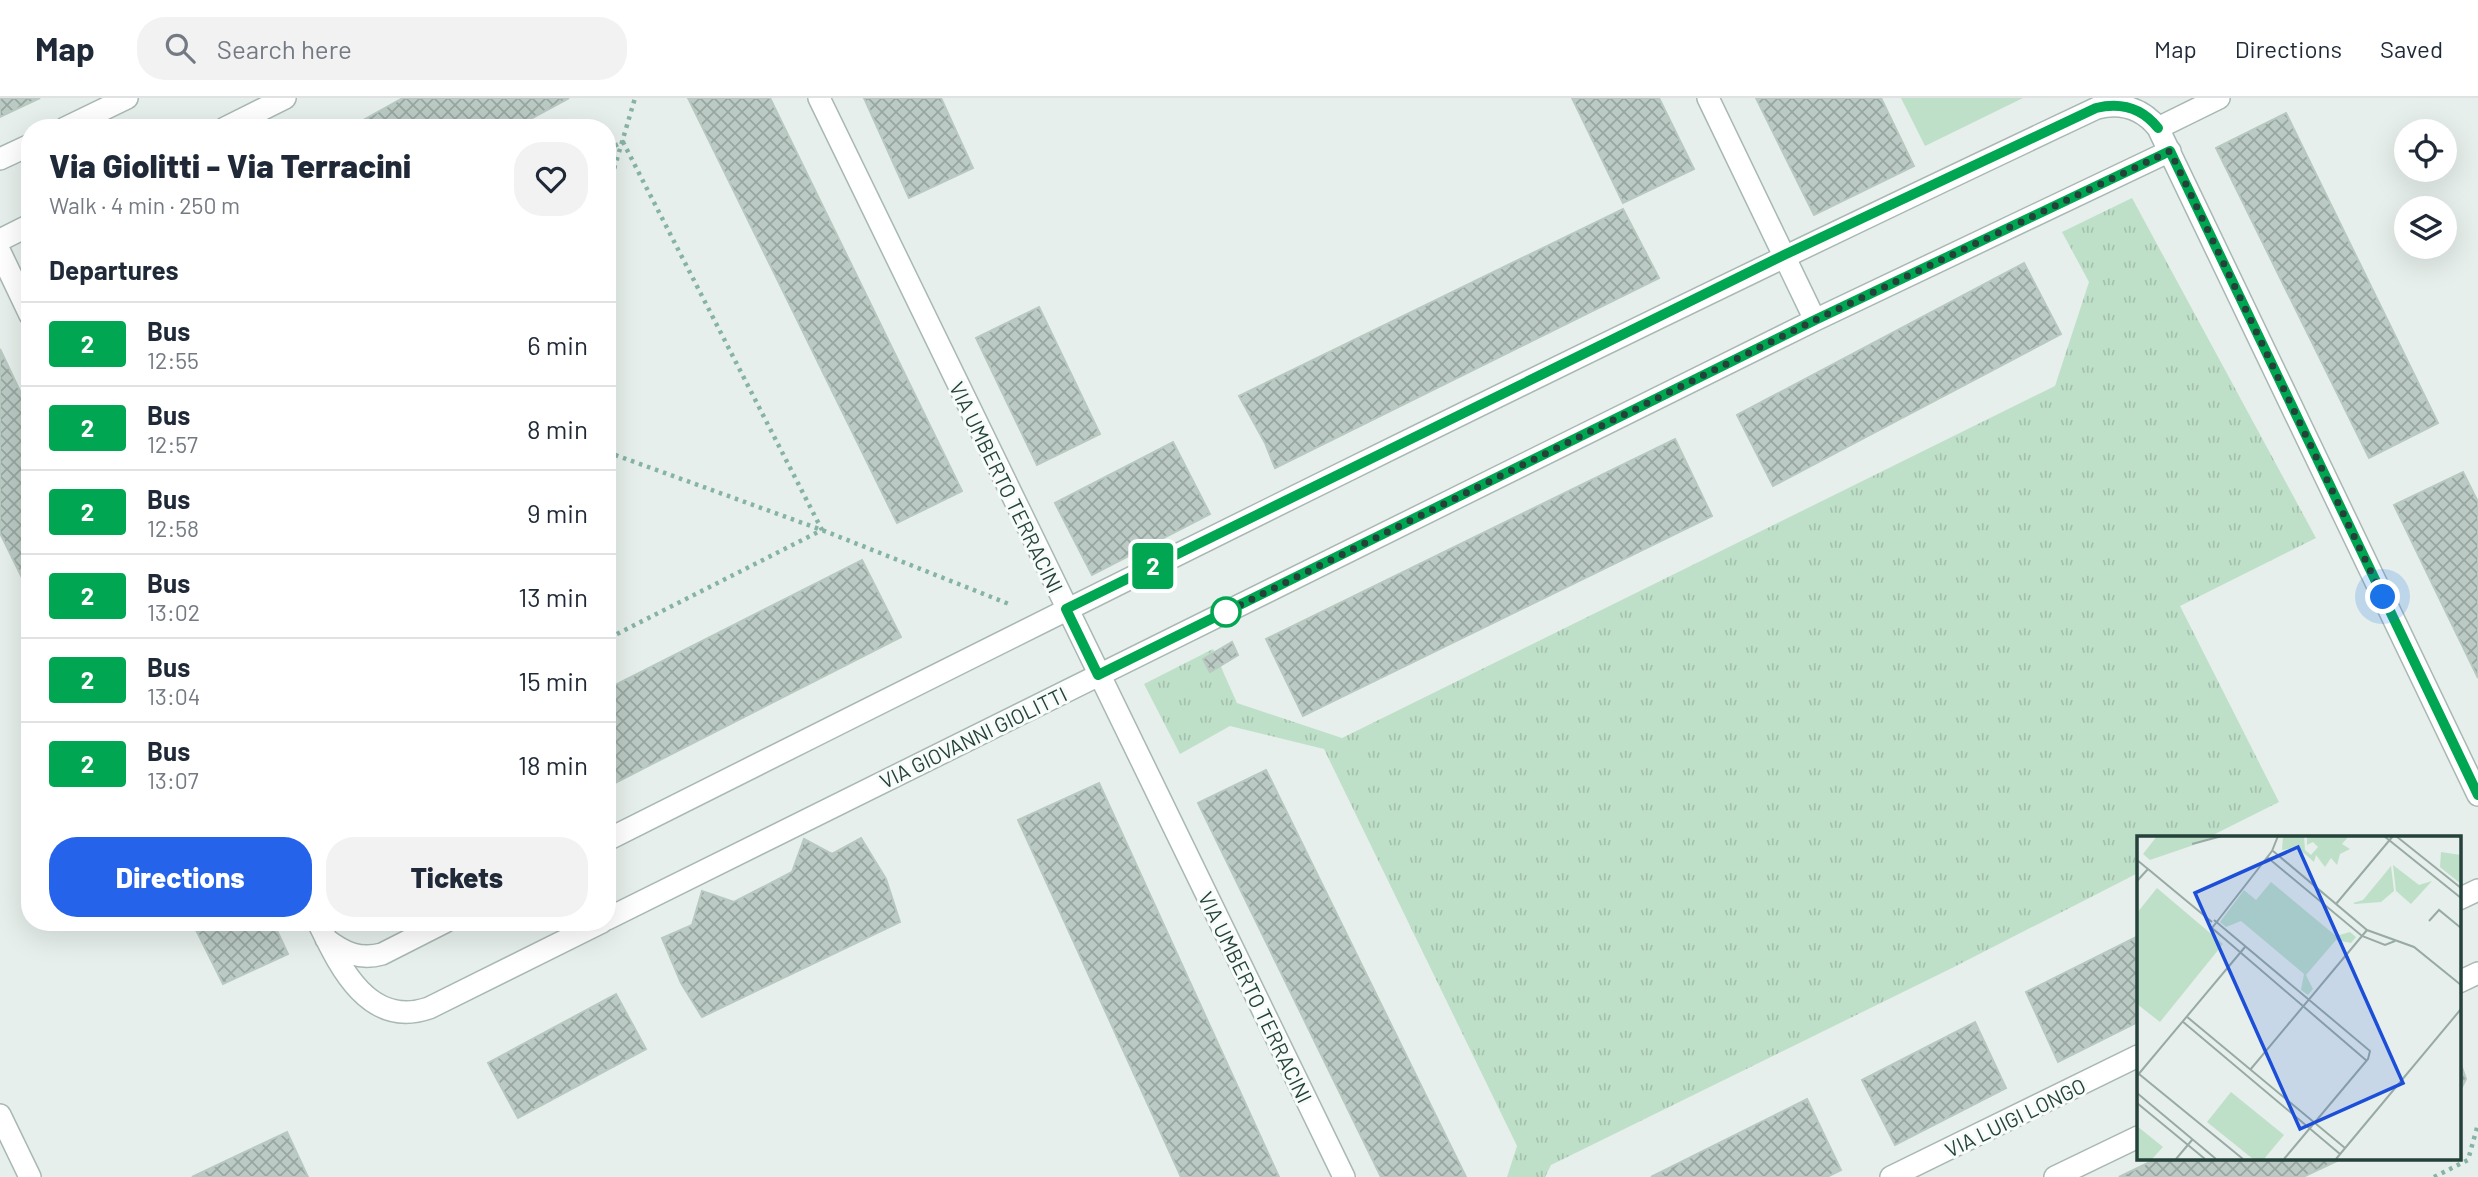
<!DOCTYPE html>
<html lang="en">
<head>
<meta charset="utf-8">
<style>
	:root { --surface:#fff; --page:#f2f2f3; --text:#1f2937; --muted:#747a83; --line:#e0e1e3; --accent:#2563eb }
	body { margin:0; font-family:Barlow,sans-serif; background:var(--page); color:var(--text); height:100vh; display:flex; flex-direction:column; font-size:26px; white-space:nowrap }
	* { box-sizing:border-box; margin:0 }
	p { font-size:23px; color:var(--muted) }
	.icon { flex:none; width:38px; height:38px; fill:none; stroke:currentColor; stroke-width:2; stroke-linecap:round; stroke-linejoin:round }
	.map { position:relative; flex:1; overflow:hidden }
	.sheet { position:absolute; left:21px; top:21px; width:595px; height:812px; display:flex; flex-direction:column; background:var(--surface); border-radius:28px; box-shadow:0 7px 28px #0002 }
	.sheet>* { flex:none }
	.badge { padding:0 14px; border-radius:5px; font-size:24px; line-height:46px }
	.controls { position:absolute; left:2394px; top:21px; display:grid; gap:14px }
	.controls a { display:grid; place-items:center; width:63px; height:63px; border-radius:50%; background:var(--surface); box-shadow:0 7px 28px #0002; font-size:35px }
	.you { position:absolute; width:35px; height:35px; margin:-18px; border:5px solid #fff; border-radius:50%; background:#1a73e8; box-shadow:0 0 0 10px #1a73e833 }
	.map>.badge { position:absolute; translate:-50% -50%; box-shadow:0 0 0 4px #fff }
	h2 { padding:0 28px; font-size:26px; line-height:63px }
	.round { display:grid; place-items:center; flex:none; width:74px; height:74px; border-radius:28px; background:var(--page) }
	.headline { display:flex; align-items:center; justify-content:space-between; height:119px; padding:0 28px }
	h1 { font-size:33px; font-weight:800; line-height:52px }
	.button { display:flex; gap:14px; margin-top:auto; padding:14px 28px }
	.button a { flex:1; height:80px; border-radius:28px; background:var(--accent); color:#fff; font-size:28px; font-weight:800; line-height:80px; text-align:center }
	.button a+a { background:var(--page); color:var(--text) }
	ul { padding:0; list-style:none }
	li { display:flex; align-items:center; gap:21px; height:84px; padding:0 28px; border-top:2px solid var(--line) }
	li div { flex:1 }
	li b { display:block; font-size:26px }
	li em { font-style:normal }
	li .badge { min-width:77px; font-weight:700; text-align:center }
	header { display:flex; align-items:center; gap:42px; box-sizing:border-box; height:98px; padding:0 35px; background:var(--surface); border-bottom:2px solid var(--line) }
	header strong { font-size:33px }
	nav { display:flex; gap:38px; margin-inline-start:auto; font-size:24px }
	.search { width:490px; height:63px; background:var(--page); display:flex; align-items:center; gap:18px; box-sizing:border-box; padding:0 24px; border-radius:28px; color:var(--muted); font-size:26px }
	.map>svg:first-child { display:block }
	.grass { fill:url(#grass-tufts) }
	.pitch { fill:#bfe0c8 }
	.building { fill:url(#building-cross-hatch); stroke:#b8c9c2; stroke-width:2 }
	.lines { fill:none; stroke-linecap:round; stroke-linejoin:round }
	.minor-casing { stroke:#a8b8b2; stroke-width:24 }
	.tertiary-casing { stroke:#a8b8b2; stroke-width:24 }
	.path { stroke:#86b3a5; stroke-width:4.5; stroke-dasharray:3.5 5; stroke-linecap:butt }
	.minor { stroke:#fff; stroke-width:21 }
	.tertiary { stroke:#fff; stroke-width:21 }
	.line-casing { stroke:#fff; stroke-width:16 }
	.line { stroke:#00a651; stroke-width:10 }
	.walk { stroke:#24423a; stroke-width:7; stroke-dasharray:0 12.6 }
	.stop-dot { fill:#fff; stroke:#00a651; stroke-width:3.5 }
	.labels { text-anchor:middle; dominant-baseline:central; stroke-width:6; stroke-linejoin:round; paint-order:stroke }
	.street-label { font-size:21px; fill:#24423a; stroke:#f7fbf9 }
	.inset-road { fill:none; stroke:#98aaa4; stroke-width:2 }
	.view { fill:#1d4ed8; fill-opacity:0.15; stroke:#1d4ed8; stroke-width:3.5 }
	.inset-edge { fill:none; stroke:#24423a; stroke-width:3.5 }
</style>
</head>
<body>
<header>
<strong>Map</strong>
<div class="search"><svg class="icon" aria-label="search" viewBox="0 0 24 24"><circle cx="10" cy="10" r="6"/><path d="M15 15l6 6"/></svg>Search here</div>
<nav><a>Map</a><a>Directions</a><a>Saved</a></nav>
</header>
<div class="map">
<svg width="2478" height="1079" viewBox="0 0 2478 1079">
	<defs>
		<pattern id="grass-tufts" width="24" height="20" patternUnits="userSpaceOnUse" patternTransform="scale(1.75)"><rect width="24" height="20" fill="#bfe0c8"/><path d="M3 7l-1-3M5 7V3M7 7l1-3M15 17l-1-3M17 17v-4M19 17l1-3" fill="none" stroke="#a4c1ad"/></pattern>
		<pattern id="building-cross-hatch" width="8" height="8" patternUnits="userSpaceOnUse" patternTransform="scale(1.75)"><rect width="8" height="8" fill="#bbcac4"/><path d="M0 0l8 8M0 8l8-8" fill="none" stroke="#98a6a0"/></pattern>
	</defs>
	<rect width="100%" height="100%" fill="#e6efeb"/>
	<!-- grass -->
	<path class="grass" d="M2132,100L2316,440L2180,508L2279,704L2209,739L2138,740V775L1952,870L1551,1067L1545,1079H1507L1517,1048L1324,651L1230,628L1180,656L1144,586L1213,551L1237,605L1342,640L2055,288L2089,184L2062,134Z"/>
	<!-- pitch -->
	<path class="pitch" d="M1901,0H2023L1925,48Z"/>
	<!-- building -->
	<path class="building" d="M0,0H40L0,19Z
		M403,0H569L514,30H349Z
		M688,0H770L962,393L897,425Z
		M864,0H941L973,70L909,100Z
		M1572,0H1659L1694,71L1623,105Z
		M1756,0H1881L1914,68L1814,117Z
		M2286,15L2438,325L2369,360L2216,50Z
		M1623,111L1659,180L1275,370L1265,345L1239,298Z
		M2024,165L2061,236L1773,388L1737,317Z
		M1039,209L1100,336L1037,367L976,240Z
		M0,251L30,314V496L0,435Z
		M1675,341L1712,418L1303,618L1266,541Z
		M1173,344L1210,416L1092,477L1055,405Z
		M2463,374L2478,404V580L2394,407Z
		M862,462L901,539L607,689V591Z
		M1232,544L1238,557L1210,574L1203,561Z
		M1266,672L1466,1079H1381L1198,705Z
		M1099,685L1279,1079H1181L1018,722Z
		M861,740L886,781L900,824L702,919L681,885L662,840L692,827L702,793L734,804L792,774L804,741L832,756Z
		M192,824H273L288,856L223,886Z
		M2138,838V924L2058,964L2026,894Z
		M616,896L646,951L518,1020L488,965Z
		M1975,924L2006,990L1895,1047L1862,982Z
		M2459,961L2466,981L2459,995Z
		M1807,1001L1841,1072L1827,1079H1651Z
		M287,1034L308,1079H192Z
		M2158,1060H2343L2303,1079H2119Z"/>
	<g class="lines">
		<defs>
			<path id="minor" d="M819,0L1344,1079
				M1708,0L1815,222
				M65,30L127,0
				M225,30L285,0
				M2158,30L2219,0
				M0,61L30,47
				M0,142L30,127
				M0,154L30,217
				M607,742C1101,494 1596,246 2097,10C2121,4 2142,10 2158,30L2478,697
				M2459,801L2478,792
				M607,821L1815,222L2170,53
				M318,824C339,867 368,931 429,910L602,824
				M326,841C344,855 360,862 382,856L445,824
				M2459,884L2478,875
				M1891,1079L2138,958
				M2055,1079L2138,1039"/>
			<path id="tertiary" d="M0,1017L30,1079"/>
		</defs>
		<!-- minor casing -->
		<use href="#minor" class="minor-casing"/>
		<!-- tertiary casing -->
		<use href="#tertiary" class="tertiary-casing"/>
		<!-- path -->
		<path class="path" d="M607,51L623,44L822,432L607,541
			M607,95L635,0
			M607,354L822,432L1009,506
			M2434,1079L2468,1062L2478,1026"/>
		<!-- minor -->
		<use href="#minor" class="minor"/>
		<!-- tertiary -->
		<use href="#tertiary" class="tertiary"/>
	</g>
	<g class="lines">
		<defs>
			<path id="line" d="M2158,30C2142,10 2121,4 2096,10L1784,157L1066,511L1098,577L1815,222L2170,53L2478,697"/>
		</defs>
		<!-- line casing -->
		<use href="#line" class="line-casing"/>
		<!-- line -->
		<use href="#line" class="line"/>
		<!-- walk -->
		<path class="walk" d="M1226,514L1222,516L1815,222L2170,53L2383,499"/>
	</g>
	<!-- markers -->
	<circle class="stop-dot" cx="1226" cy="514" r="14"/>
	<g class="labels">
		<!-- street labels -->
		<g class="street-label">
			<text transform="translate(1007 389) rotate(64)">VIA UMBERTO TERRACINI</text>
			<text transform="translate(973 639) rotate(-26)">VIA GIOVANNI GIOLITTI</text>
			<text transform="translate(1256 899) rotate(64)">VIA UMBERTO TERRACINI</text>
			<text transform="translate(2015 1019) rotate(-26)">VIA LUIGI LONGO</text>
		</g>
	</g>
	<!-- overview -->
	<g transform="translate(2137 738)">
		<rect width="324" height="324" fill="#e6efeb"/>
		<path d="M20,0H83L13,24L6,18ZM146,0H167L168,14L174,19L181,11L176,6L170,9V0L211,1L205,8L213,13L203,18L200,29L194,22L188,31L179,19L177,26L161,12L145,14ZM304,16L324,19V48L303,31ZM256,29L282,49L295,45L274,68L259,55ZM254,30L257,55L244,66L218,68L216,67L226,64ZM134,46L199,100L213,96L219,101L214,107L199,104L169,139L176,153L171,159L164,154L167,138L104,85L89,91L83,86L107,54L119,64ZM0,290L26,311L15,323H0Z" fill="#bfe0c8"/>
		<path d="M20,52L86,108L23,186L0,168V77ZM94,256L147,299L127,323H116L70,286Z" fill="#bfe0c8"/>
		<path class="inset-road" d="M141,0L135,15L75,92L230,225M247,0L324,62M259,0L324,52M55,8L85,0M136,15L230,94L277,111L324,149M130,21L225,100L248,109L258,105M0,24L11,33L0,45M11,33L75,86M199,68L256,0M77,84L233,215L231,223L147,323M292,85L302,74L324,92M49,180L208,312M45,185L203,318M113,234L230,94M2,238L106,323M0,240L108,111M0,257L79,323M0,267L68,323M39,323L55,304M199,323L324,173"/>
		<path class="view" d="M161,11L266,247L163,293L58,57Z"/>
		<rect width="324" height="324" class="inset-edge"/>
	</g>
</svg>
<div class="controls">
<a><svg class="icon" aria-label="locate" viewBox="0 0 24 24"><circle cx="12" cy="12" r="6"/><path d="M12 2v4M12 18v4M2 12h4M18 12h4"/></svg></a>
<a><svg class="icon" aria-label="layers" viewBox="0 0 24 24"><path d="M12 4l9 5-9 5-9-5zM3 14l9 5 9-5"/></svg></a>
</div>
<div class="you" style="left:2383px;top:499px"></div>
<b class="badge" style="left:1153px;top:468px;background:#00a651;color:#fff">2</b>
<section class="sheet">
<div class="headline"><div><h1>Via Giolitti - Via Terracini</h1><p>Walk · 4 min · 250 m</p></div><a class="round"><svg class="icon" aria-label="heart" viewBox="0 0 24 24"><path d="M12 20l-8-8c-3-5 5-10 8-4 3-6 11-1 8 4z"/></svg></a></div>
<h2>Departures</h2>
<ul>
<li><span class="badge" style="background:#00a651;color:#fff">2</span><div><b>Bus</b><p>12:55</p></div><em>6 min</em></li>
<li><span class="badge" style="background:#00a651;color:#fff">2</span><div><b>Bus</b><p>12:57</p></div><em>8 min</em></li>
<li><span class="badge" style="background:#00a651;color:#fff">2</span><div><b>Bus</b><p>12:58</p></div><em>9 min</em></li>
<li><span class="badge" style="background:#00a651;color:#fff">2</span><div><b>Bus</b><p>13:02</p></div><em>13 min</em></li>
<li><span class="badge" style="background:#00a651;color:#fff">2</span><div><b>Bus</b><p>13:04</p></div><em>15 min</em></li>
<li><span class="badge" style="background:#00a651;color:#fff">2</span><div><b>Bus</b><p>13:07</p></div><em>18 min</em></li>
</ul>
<div class="button"><a>Directions</a><a>Tickets</a></div>
</section>
</div>
</body>
</html>
